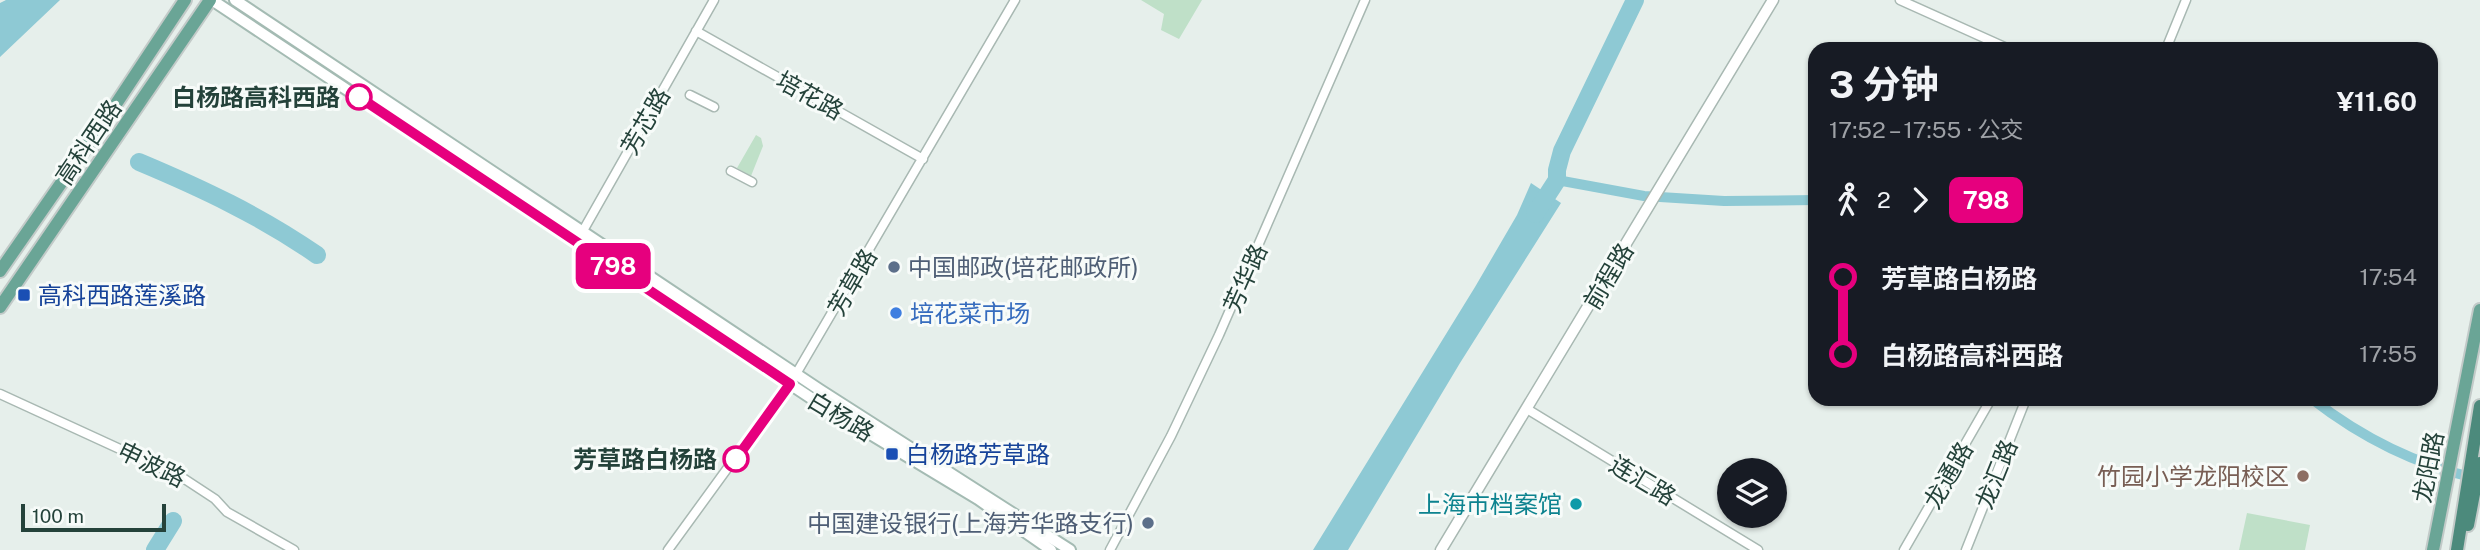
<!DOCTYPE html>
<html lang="zh">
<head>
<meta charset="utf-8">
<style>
	:root { --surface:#171b24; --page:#20242c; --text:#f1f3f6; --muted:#9ea1a6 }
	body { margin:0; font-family:"Public Sans","Noto Sans SC",sans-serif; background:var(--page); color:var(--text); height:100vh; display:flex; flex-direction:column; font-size:26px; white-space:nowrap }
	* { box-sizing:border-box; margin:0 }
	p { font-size:23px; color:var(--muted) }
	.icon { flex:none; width:38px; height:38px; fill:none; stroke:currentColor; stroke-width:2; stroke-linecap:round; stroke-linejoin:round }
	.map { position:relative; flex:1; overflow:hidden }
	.drawer { position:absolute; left:1808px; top:42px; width:630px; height:364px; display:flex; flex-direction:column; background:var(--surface); border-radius:21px; box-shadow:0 2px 5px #0004 }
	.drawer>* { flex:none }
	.badge { padding:0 14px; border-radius:10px; font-size:24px; line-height:46px }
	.fabs { position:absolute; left:1717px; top:458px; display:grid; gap:14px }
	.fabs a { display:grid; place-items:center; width:70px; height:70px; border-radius:50%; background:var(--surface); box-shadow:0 2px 5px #0004; font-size:35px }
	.scale { position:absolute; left:21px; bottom:18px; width:145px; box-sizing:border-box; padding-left:7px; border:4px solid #24423a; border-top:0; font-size:19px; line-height:24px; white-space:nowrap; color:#24423a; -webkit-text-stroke:5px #f7fbf9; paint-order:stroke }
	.map>.badge { position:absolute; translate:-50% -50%; box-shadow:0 0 0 4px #fff }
	.legs { display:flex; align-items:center; gap:10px; height:77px; padding:0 21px; font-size:23px }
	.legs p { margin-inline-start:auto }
	.summary { display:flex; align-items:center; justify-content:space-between; height:119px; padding:0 21px }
	h1 { font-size:38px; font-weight:700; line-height:52px }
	ul { padding:0 21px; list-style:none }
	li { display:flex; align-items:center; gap:24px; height:77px; font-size:26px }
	li i { display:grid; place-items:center; width:10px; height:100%; margin:0 9px; background:currentColor }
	li i::after { content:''; width:18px; height:18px; margin:-9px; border:5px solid; border-radius:50%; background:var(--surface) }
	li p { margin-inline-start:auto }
	li:first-child i { background:linear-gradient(#0000 50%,currentColor 0) }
	li:last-child i { background:linear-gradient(currentColor 50%,#0000 0) }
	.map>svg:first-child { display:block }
	.green { fill:#bfe0c8 }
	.water { fill:#8ec9d4 }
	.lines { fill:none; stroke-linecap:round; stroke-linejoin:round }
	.canal { stroke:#8ec9d4; stroke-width:10 }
	.river { stroke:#8ec9d4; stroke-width:18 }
	.minor-casing { stroke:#a8b8b2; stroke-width:11 }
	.tertiary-casing { stroke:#a8b8b2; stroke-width:13 }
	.secondary-casing { stroke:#a4bbb3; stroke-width:14 }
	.primary-casing { stroke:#c2cac8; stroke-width:16 }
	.trunk-casing { stroke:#c2cac8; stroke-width:16 }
	.minor { stroke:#fff; stroke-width:8 }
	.tertiary { stroke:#fff; stroke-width:10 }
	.secondary { stroke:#fff; stroke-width:10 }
	.primary { stroke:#6aa596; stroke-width:12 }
	.trunk { stroke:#4c8a7c; stroke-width:12 }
	.line-1-casing { stroke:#fff; stroke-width:16 }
	.line-1 { stroke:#e6007e; stroke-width:10 }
	.stop-1-dot { fill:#fff; stroke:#e6007e; stroke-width:3.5 }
	.service-dot { fill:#5c6f8a; stroke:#f7fbf9; stroke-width:2.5 }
	.transit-dot { fill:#1a4fb4; stroke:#f7fbf9; stroke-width:2.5 }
	.shop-dot { fill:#3f7fe0; stroke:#f7fbf9; stroke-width:2.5 }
	.education-dot { fill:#8d6e63; stroke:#f7fbf9; stroke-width:2.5 }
	.culture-dot { fill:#0f9aa8; stroke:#f7fbf9; stroke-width:2.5 }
	.labels { text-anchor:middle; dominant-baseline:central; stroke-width:6; stroke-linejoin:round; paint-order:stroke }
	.street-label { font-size:24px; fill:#24423a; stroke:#f7fbf9 }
	.stop-label { font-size:24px; font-weight:bold; fill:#24423a; stroke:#f7fbf9; text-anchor:end }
	.service-label { font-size:24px; fill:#4e5e75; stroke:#f7fbf9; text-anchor:start }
	.transit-label { font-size:24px; fill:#164399; stroke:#f7fbf9; text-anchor:start }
	.shop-label { font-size:24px; fill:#366cbe; stroke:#f7fbf9; text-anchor:start }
	.education-label { font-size:24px; fill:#785e54; stroke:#f7fbf9; text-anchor:end }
	.culture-label { font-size:24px; fill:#0d838f; stroke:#f7fbf9; text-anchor:end }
</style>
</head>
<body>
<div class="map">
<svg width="2480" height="550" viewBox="0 0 2480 550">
	<rect width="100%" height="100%" fill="#e6efeb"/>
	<!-- green -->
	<path class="green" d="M1141,0H1202L1179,39L1161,30L1164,14Z
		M756,135L761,138L763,146L751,176L737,168Z
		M2247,513L2310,525L2305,550H2239Z"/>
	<!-- water -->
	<path class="water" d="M6,0H60L0,57V3Z
		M1531,183L1561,203L1460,363L1348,550H1313L1475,287L1517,215Z"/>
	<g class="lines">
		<!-- canal -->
		<path class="canal" d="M1557,180L1644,196L1724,201L1815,200
			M2312,399C2361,437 2413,464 2475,478"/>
		<!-- river -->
		<path class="river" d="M139,162C201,188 261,216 317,255
			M1535,214L1557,180V170L1562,151L1635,0
			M155,550L173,521"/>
		<defs>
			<path id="minor" d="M1900,0L2009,49
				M696,31L923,159
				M2166,49L2186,0
				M690,95L714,107
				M731,171L752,182
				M580,236L714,0
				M0,394L183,478L215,499L227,512L294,550
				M1527,409L1758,550
				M668,550L796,374L1015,0
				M1110,550L1171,436L1219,335L1365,0
				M1904,550L1991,399
				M1966,550L2026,399"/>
			<path id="tertiary" d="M1441,550L1773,0"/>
			<path id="secondary" d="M212,0L814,400L978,499L1051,550
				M235,0L820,390L1070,550"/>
			<path id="primary" d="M0,271L114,107L185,0
				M0,307L210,0
				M2433,550L2480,310"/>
			<path id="trunk" d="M2468,525L2480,463
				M2457,550L2480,406"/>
		</defs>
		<!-- minor casing -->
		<use href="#minor" class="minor-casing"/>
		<!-- tertiary casing -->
		<use href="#tertiary" class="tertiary-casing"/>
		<!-- secondary casing -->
		<use href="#secondary" class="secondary-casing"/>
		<!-- primary casing -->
		<use href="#primary" class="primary-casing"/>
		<!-- trunk casing -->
		<use href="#trunk" class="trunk-casing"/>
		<!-- minor -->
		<use href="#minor" class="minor"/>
		<!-- tertiary -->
		<use href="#tertiary" class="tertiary"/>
		<!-- secondary -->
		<use href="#secondary" class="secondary"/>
		<!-- primary -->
		<use href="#primary" class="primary"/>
		<!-- trunk -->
		<use href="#trunk" class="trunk"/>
	</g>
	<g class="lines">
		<defs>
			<path id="line-1" d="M359,97L790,384L736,459"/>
		</defs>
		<!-- line-1 casing -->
		<use href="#line-1" class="line-1-casing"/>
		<!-- line-1 -->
		<use href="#line-1" class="line-1"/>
	</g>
	<!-- markers -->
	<g class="stop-1-dot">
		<circle cx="359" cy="97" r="12"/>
		<circle cx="736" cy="459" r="12"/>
	</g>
	<g class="service-dot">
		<circle cx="894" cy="267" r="7"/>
		<circle cx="1148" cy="523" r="7"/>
	</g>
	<g class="transit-dot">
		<rect x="17" y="288" width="14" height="14" rx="3.5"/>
		<rect x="885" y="447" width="14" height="14" rx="3.5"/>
	</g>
	<circle class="shop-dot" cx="896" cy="313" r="7"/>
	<circle class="education-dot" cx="2303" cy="476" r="7"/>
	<circle class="culture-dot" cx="1576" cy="504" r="7"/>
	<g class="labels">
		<!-- street labels -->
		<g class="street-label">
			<text transform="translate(810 95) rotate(29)">培花路</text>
			<text transform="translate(645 121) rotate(-60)">芳芯路</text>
			<text transform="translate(88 142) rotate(-56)">高科西路</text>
			<text transform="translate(1608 276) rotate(-59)">前程路</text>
			<text transform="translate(1245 278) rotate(-66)">芳华路</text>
			<text transform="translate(852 282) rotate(-60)">芳草路</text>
			<text transform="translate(841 416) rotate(31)">白杨路</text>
			<text transform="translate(152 464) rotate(26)">申波路</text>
			<text transform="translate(2428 467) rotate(-79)">龙阳路</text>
			<text transform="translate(1996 474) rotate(-68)">龙汇路</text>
			<text transform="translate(1948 475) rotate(-60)">龙通路</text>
			<text transform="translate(1643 480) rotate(31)">连汇路</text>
		</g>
		<!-- stop labels -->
		<g class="stop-label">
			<text x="340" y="97">白杨路高科西路</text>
			<text x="717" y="459">芳草路白杨路</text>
		</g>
		<!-- service labels -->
		<g class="service-label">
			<text x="908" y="267">中国邮政(培花邮政所)</text>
			<text x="1134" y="523" text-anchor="end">中国建设银行(上海芳华路支行)</text>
		</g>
		<!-- transit labels -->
		<g class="transit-label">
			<text x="38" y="295">高科西路莲溪路</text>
			<text x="906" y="454">白杨路芳草路</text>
		</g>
		<!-- shop labels -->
		<g class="shop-label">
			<text x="910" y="313">培花菜市场</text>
		</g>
		<!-- education labels -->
		<g class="education-label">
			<text x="2289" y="476">竹园小学龙阳校区</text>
		</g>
		<!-- culture labels -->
		<g class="culture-label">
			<text x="1562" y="504">上海市档案馆</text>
		</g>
	</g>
</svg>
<div class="fabs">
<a><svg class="icon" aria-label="layers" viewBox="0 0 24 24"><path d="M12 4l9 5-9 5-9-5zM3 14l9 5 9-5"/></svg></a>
</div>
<div class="scale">100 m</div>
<b class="badge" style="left:613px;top:266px;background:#e6007e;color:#fff">798</b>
<section class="drawer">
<div class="summary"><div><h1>3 分钟</h1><p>17:52 – 17:55 · 公交</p></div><b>¥11.60</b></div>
<div class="legs"><svg class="icon" aria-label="walk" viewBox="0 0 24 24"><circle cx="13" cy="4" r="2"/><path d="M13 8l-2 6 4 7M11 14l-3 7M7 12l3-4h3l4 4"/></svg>2<svg class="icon" aria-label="forward" viewBox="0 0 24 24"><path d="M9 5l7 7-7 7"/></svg><b class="badge" style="background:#e6007e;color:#fff">798</b></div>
<ul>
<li><i style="color:#e6007e"></i><b>芳草路白杨路</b><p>17:54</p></li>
<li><i style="color:#e6007e"></i><b>白杨路高科西路</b><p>17:55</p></li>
</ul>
</section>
</div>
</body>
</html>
